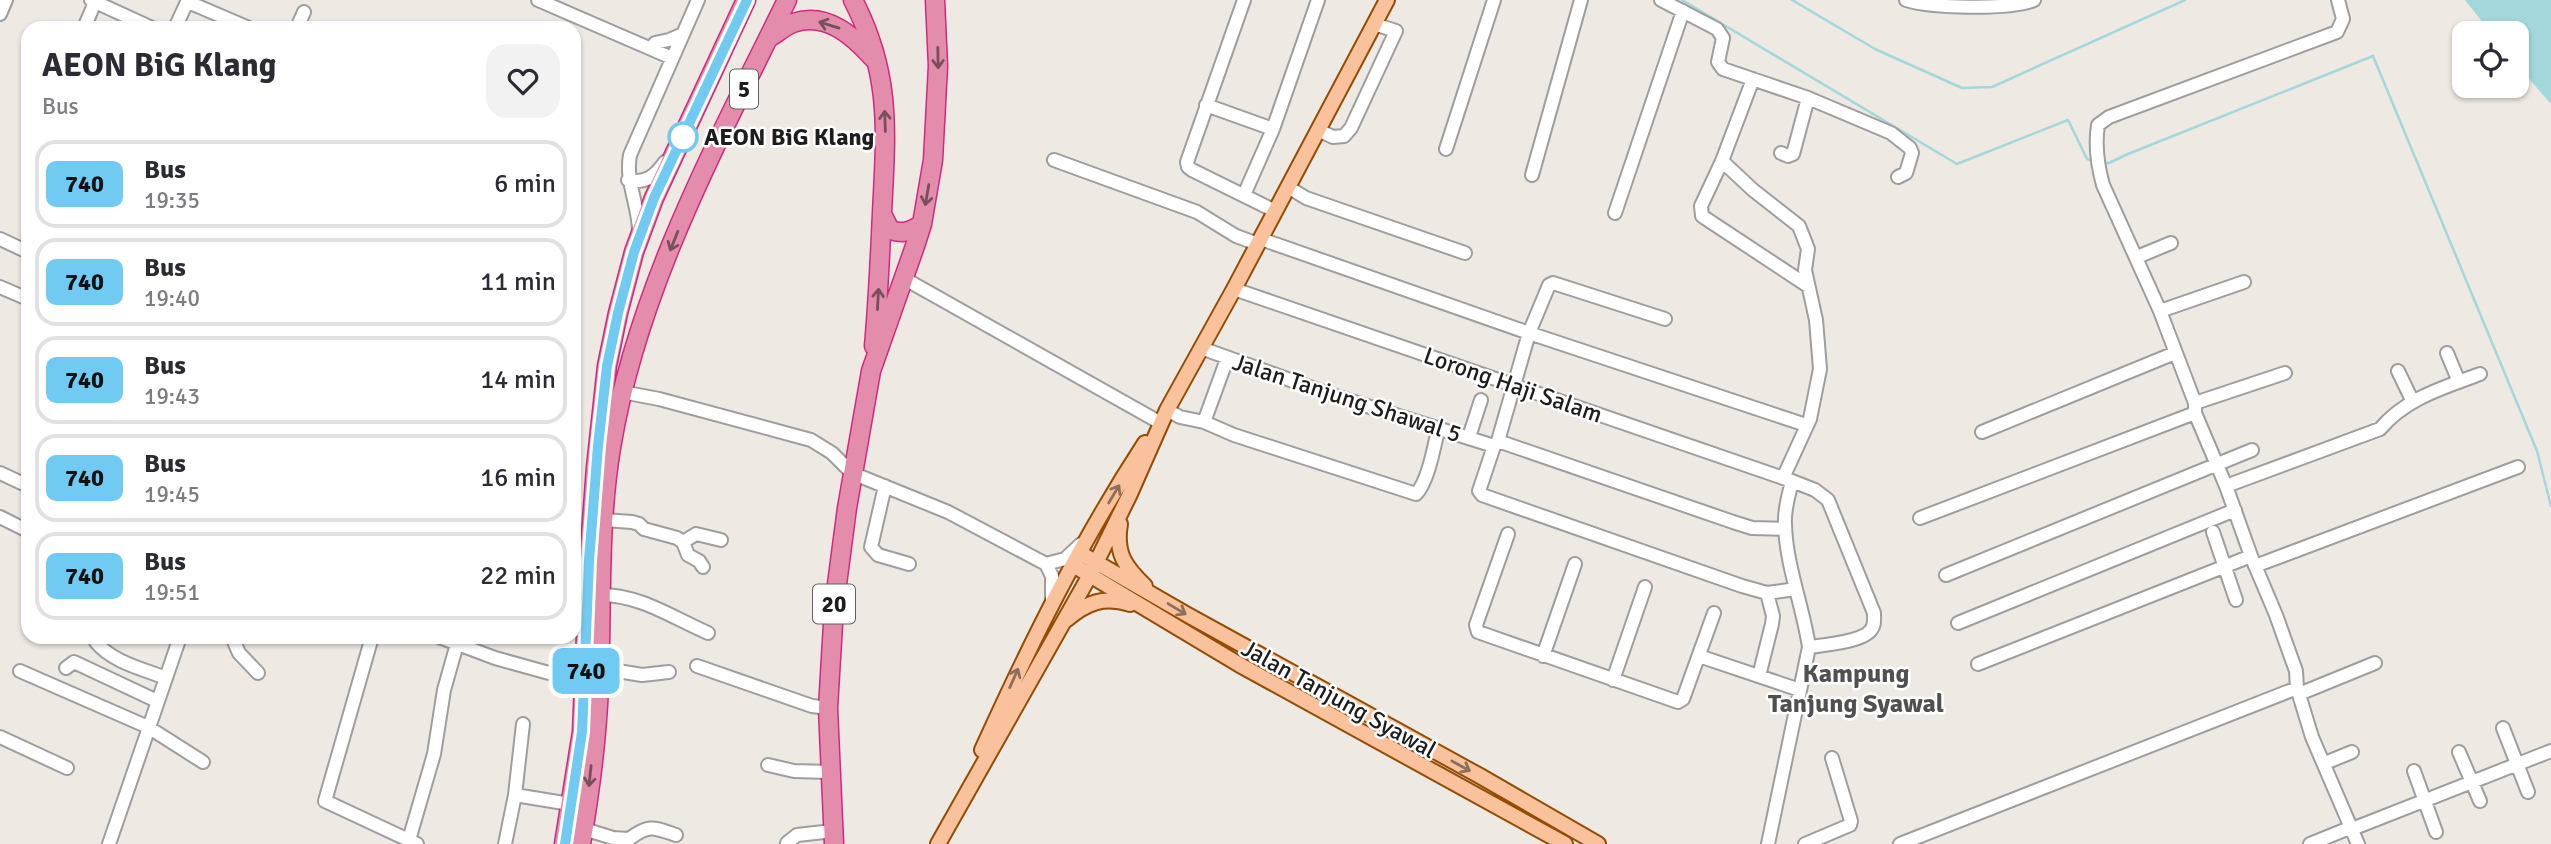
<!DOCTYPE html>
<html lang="en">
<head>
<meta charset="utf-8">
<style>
	:root { --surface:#fff; --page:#f2f2f3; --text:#2b2b33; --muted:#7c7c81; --line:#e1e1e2 }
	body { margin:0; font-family:Signika,sans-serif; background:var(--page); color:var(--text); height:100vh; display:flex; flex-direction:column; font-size:26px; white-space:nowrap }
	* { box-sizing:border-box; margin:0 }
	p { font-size:23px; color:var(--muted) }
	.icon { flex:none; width:38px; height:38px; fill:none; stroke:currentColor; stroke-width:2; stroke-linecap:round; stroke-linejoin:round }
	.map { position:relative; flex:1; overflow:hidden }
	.panel { position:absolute; left:21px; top:21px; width:560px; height:623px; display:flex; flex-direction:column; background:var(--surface); border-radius:21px; box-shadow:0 2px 5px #0004 }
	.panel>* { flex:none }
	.badge { padding:0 14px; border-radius:10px; font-size:24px; line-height:46px }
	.tools { position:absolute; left:2452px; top:21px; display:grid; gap:14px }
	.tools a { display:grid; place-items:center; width:77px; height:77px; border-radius:14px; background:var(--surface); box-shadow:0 2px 5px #0004; font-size:35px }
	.map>.badge { position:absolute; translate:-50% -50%; box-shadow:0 0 0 4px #fff }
	.round { display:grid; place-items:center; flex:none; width:74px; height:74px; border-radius:21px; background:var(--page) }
	.headline { display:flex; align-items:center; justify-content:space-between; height:119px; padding:0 21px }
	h1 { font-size:33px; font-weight:700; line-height:52px }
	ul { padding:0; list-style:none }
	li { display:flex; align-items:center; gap:21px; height:88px; margin:0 14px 10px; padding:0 7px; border:4px solid var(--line); border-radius:21px }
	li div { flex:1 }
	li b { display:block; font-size:26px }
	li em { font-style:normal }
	li .badge { min-width:77px; font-weight:700; text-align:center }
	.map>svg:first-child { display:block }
	.water { fill:#a4d7db }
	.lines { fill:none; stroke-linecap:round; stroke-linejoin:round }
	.stream { stroke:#a4d7db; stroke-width:2.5 }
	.minor-casing { stroke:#9e9e9e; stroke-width:16 }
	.major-casing { stroke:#934c04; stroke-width:18 }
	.highway-casing { stroke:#d4287f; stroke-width:21 }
	.minor { stroke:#fff; stroke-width:12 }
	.major { stroke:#f9c29d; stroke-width:14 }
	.highway { stroke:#e48cab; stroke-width:18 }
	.oneway { stroke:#774f5d }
	.oneway2 { stroke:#8b705d }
	.line-casing { stroke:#fff; stroke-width:16 }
	.line { stroke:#71caf2; stroke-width:10 }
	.stop-dot { fill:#fff; stroke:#71caf2; stroke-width:3.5 }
	.labels { text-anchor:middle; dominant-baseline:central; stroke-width:5; stroke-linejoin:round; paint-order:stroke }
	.shield { fill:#fff; stroke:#616161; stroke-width:2 }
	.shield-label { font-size:23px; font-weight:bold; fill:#1d1d1d }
	.stop-label { font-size:24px; font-weight:bold; fill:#1d1d1d; stroke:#fff; text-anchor:start }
	.street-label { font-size:24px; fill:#1d1d1d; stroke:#fff }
	.neighbourhood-label { font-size:26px; font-weight:bold; fill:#505050; stroke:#fff }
</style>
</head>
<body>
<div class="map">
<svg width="2551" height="844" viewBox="0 0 2551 844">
	<rect width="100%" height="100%" fill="#eee9e3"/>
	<!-- water -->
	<path class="water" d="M2465,0H2551V104L2517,65L2516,33H2491Z"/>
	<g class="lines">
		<!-- stream -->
		<path class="stream" d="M1682,0L1957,164L2068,120L2087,159L2094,161
			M1792,0L1875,49L1962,88L1992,87L2185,0
			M2104,163H2109L2128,154L2373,56L2537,451L2551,506"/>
		<defs>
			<path id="minor" d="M91,0L152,28
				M538,0L672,58
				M1244,0L1187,162L1188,167L1192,170L1275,211
				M1661,0L1717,29L1723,38L1718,62L1723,69L1808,98L1891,133L1910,148L1912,153L1906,173L1898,177
				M1906,0C1931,8 2010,10 2034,0
				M2338,0L2343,19L2337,32L2109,117L2098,125C2095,144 2098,167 2103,185L2160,311L2195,403V413L2226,486L2251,556L2276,615L2296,671L2297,688L2312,737L2358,844
				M188,2L249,28
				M0,14L6,0
				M84,28L96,0
				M175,28L188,0
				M297,28L304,12
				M655,43L669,40L683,34
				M1753,79L1722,161L1701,206L1702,216L1808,286
				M1206,105L1273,129
				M1318,130L1333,137L1344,136L1351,128L1396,31L1374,24
				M1446,149L1494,0
				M1781,153L1788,156L1793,154L1808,98
				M1054,160L1197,212L1236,236L1258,244
				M1722,161L1753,190L1799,226L1808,249L1805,270L1816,320L1820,369L1810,419L1783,478
				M1532,175L1581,0
				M628,180C646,184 655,176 665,162
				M1288,187L1306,198L1465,253
				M1244,195L1273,129L1318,0
				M1615,213L1683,11
				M639,232C639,205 625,182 630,155L698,0
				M0,239L28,252
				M1261,239L1529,333L1806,425
				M2137,257L2171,243
				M905,279L1159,422
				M0,287L28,299
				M1234,289L1792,481L1815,490L1828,500L1874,613C1874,620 1875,625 1871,630C1862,642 1824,645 1809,647
				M2160,311L2244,282
				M1665,319L1553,283L1549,285L1529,333L1498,441L1494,446L1479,491L1482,495L1742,586L1767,593L1796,589
				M1201,348L1332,395L1494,446
				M2447,353L2459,382
				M2398,371L2412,400
				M622,392L659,399L811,440L832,453L852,473L948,512L1046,564
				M2195,403L2285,373
				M1167,410L1180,417L1204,422L1234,435L1416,494C1428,482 1434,447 1438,430
				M1204,422L1227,359
				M1982,432L2175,353
				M1469,437L1481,400
				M1498,441L1733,522L1752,528L1785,529
				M0,473L28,486
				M885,486L871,547L878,555L909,564
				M2226,486L2380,429C2406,398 2443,388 2480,374
				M0,517L28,531
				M1920,518L2195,413
				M604,520L632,522L639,524L644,529L677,538L683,542L688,555L699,561L703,567
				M2213,532L2236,600
				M1508,534L1476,625L1478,632L1678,702L1683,699L1714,613
				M683,542L696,534L721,540
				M1046,564L1065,559L1081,544
				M1046,564L1052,576V603
				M2255,566L2518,467
				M1946,575L2252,450
				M601,595C641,595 673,618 708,633
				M1958,623L2235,510
				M96,637V642C112,662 143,669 166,678
				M232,637L239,653L258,673
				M372,637L325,801L417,844
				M439,637L495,658L585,683
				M1543,656L1575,564
				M1699,656L1800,690
				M1978,664L2251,556
				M697,666L812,706L828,708
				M66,668L74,662L157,701
				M599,668L642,675L669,672
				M20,671L148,727L203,762
				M1759,676L1772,624L1773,616L1767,593
				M1613,680L1645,587
				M2299,694L2375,663
				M2503,728L2528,792
				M0,737L67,768
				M2459,752L2480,801
				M2325,763L2352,752
				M768,765L794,771L830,772
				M2414,771L2436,832
				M515,795L570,804
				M584,829L613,838L629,839C649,824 653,827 676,835
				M2352,829L2551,751
				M409,840L434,754L444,690L457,644
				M787,843L797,835L833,831
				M109,844L180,637
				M505,844L515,795L523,724
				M1768,844L1809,647C1803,606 1786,566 1785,524C1784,509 1789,494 1792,481
				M1805,844L1850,825L1851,821L1832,758
				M1900,844L2297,688
				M2310,844L2352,827"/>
			<path id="major" d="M1120,524C1115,553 1125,567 1145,586
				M1080,553L1186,614L1480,776L1598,844
				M1073,565L1240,665L1565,844
				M1066,620C1087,602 1104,596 1130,604
				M982,750C1030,644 1081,541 1145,443
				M938,844L1090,575L1129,496L1167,410L1234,289L1387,0"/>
			<path id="highway" d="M853,0C892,75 886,132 882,213C880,258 878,302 874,346
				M770,37C777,33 785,26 793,23C827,11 854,37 874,59
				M882,214L890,230C903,234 910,232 922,224
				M564,844L582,732L589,561L596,467L607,366L618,313L634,252L654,198L746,0
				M581,844C590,792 597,738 599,686C602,607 598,526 611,448C637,289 717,143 787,0
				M834,844L828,708L834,607L847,508L871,371L915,246L922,224L933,160L938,66L935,0"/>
		</defs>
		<!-- minor casing -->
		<use href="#minor" class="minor-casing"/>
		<!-- major casing -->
		<use href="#major" class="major-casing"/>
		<!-- highway casing -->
		<use href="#highway" class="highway-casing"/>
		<!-- minor -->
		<use href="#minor" class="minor"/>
		<!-- major -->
		<use href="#major" class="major"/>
		<!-- highway -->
		<use href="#highway" class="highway"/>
	</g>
	<!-- one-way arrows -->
	<defs><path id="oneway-shaft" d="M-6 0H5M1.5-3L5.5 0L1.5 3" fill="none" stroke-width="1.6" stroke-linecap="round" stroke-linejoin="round" transform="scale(1.75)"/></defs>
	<g class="oneway">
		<use href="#oneway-shaft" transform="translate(829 25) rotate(-163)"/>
		<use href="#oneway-shaft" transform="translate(938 58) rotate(89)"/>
		<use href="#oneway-shaft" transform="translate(885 121) rotate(-92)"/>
		<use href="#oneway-shaft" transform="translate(927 195) rotate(100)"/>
		<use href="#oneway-shaft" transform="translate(674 241) rotate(112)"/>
		<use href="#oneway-shaft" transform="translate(878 299) rotate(-87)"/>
		<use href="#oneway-shaft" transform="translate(590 776) rotate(96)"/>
	</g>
	<g class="oneway2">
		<use href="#oneway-shaft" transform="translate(1114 494) rotate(-59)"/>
		<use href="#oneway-shaft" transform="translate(1177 609) rotate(31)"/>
		<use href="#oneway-shaft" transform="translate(1014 678) rotate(-66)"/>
		<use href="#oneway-shaft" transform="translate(1461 766) rotate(29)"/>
	</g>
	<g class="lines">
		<defs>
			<path id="line" d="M565,844L582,732L589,561L598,446L607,366L618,313L634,252L654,198L747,0"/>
		</defs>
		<!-- line casing -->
		<use href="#line" class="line-casing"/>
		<!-- line -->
		<use href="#line" class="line"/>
	</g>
	<!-- markers -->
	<circle class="stop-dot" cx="683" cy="137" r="14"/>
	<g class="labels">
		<!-- shield labels -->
		<g class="shield">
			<rect x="730" y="69.5" width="28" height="39" rx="5"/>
			<rect x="813" y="584.5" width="42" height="39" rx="5"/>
		</g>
		<g class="shield-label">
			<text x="744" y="89">5</text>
			<text x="834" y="604">20</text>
		</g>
		<!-- stop labels -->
		<g class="stop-label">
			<text x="704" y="137">AEON BiG Klang</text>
		</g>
		<!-- street labels -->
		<g class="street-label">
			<text transform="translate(1513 385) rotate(19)">Lorong Haji Salam</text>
			<text transform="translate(1347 398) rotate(18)">Jalan Tanjung Shawal 5</text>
			<text transform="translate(1339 699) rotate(29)">Jalan Tanjung Syawal</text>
		</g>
		<!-- neighbourhood labels -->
		<g class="neighbourhood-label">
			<text x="1856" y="674">Kampung<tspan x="1856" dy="30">Tanjung Syawal</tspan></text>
		</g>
	</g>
</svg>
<div class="tools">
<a><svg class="icon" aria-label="locate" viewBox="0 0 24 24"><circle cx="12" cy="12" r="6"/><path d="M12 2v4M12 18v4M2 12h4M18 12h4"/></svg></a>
</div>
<b class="badge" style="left:586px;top:671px;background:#71caf2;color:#111">740</b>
<section class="panel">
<div class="headline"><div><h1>AEON BiG Klang</h1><p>Bus</p></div><a class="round"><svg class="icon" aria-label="heart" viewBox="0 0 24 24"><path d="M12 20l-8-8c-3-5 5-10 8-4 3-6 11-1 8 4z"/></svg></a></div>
<ul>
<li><span class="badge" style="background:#71caf2;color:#111">740</span><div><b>Bus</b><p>19:35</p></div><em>6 min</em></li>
<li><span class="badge" style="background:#71caf2;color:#111">740</span><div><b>Bus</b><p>19:40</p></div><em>11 min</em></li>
<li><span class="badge" style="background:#71caf2;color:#111">740</span><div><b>Bus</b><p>19:43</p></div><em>14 min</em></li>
<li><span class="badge" style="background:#71caf2;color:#111">740</span><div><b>Bus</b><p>19:45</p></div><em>16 min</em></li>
<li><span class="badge" style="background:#71caf2;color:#111">740</span><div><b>Bus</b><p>19:51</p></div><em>22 min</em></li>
</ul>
</section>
</div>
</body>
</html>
